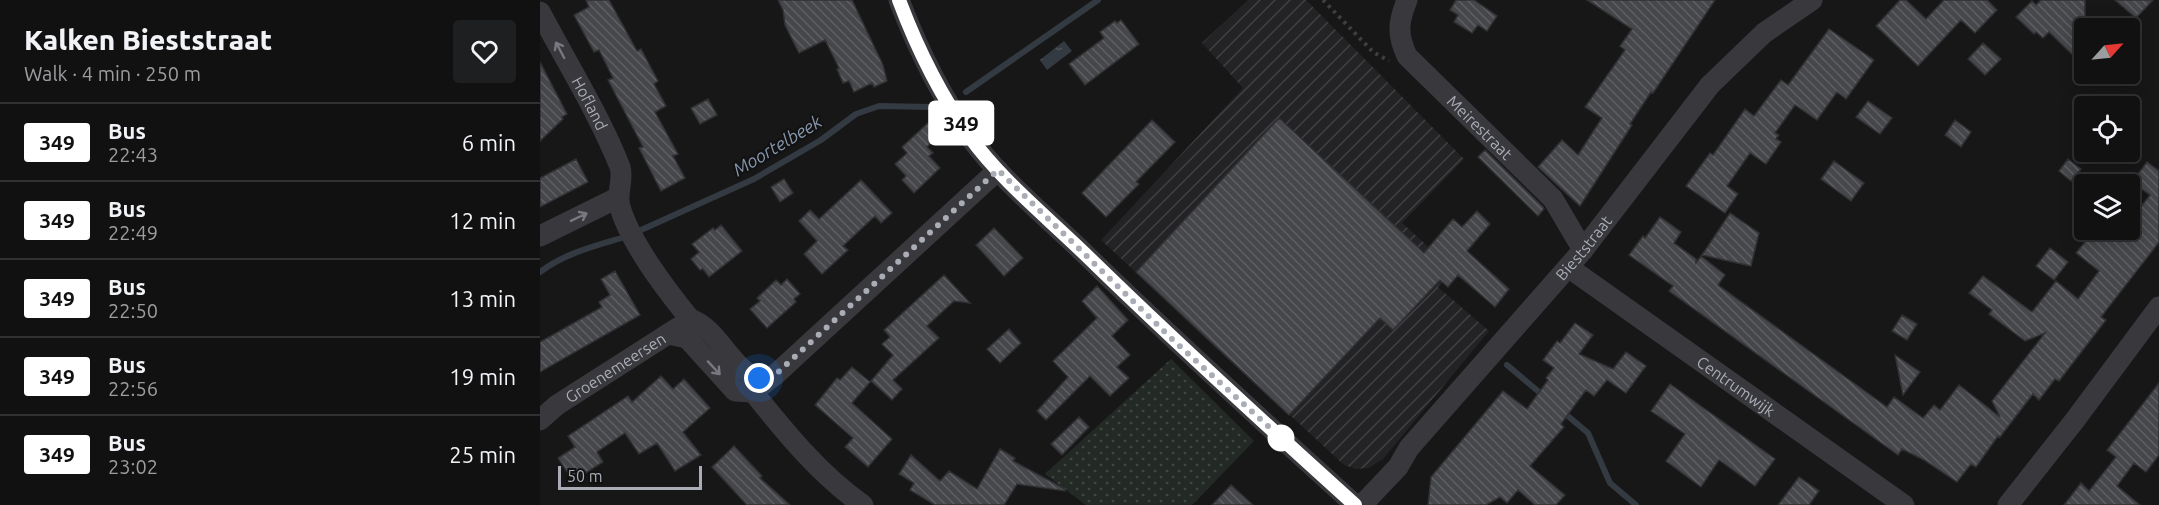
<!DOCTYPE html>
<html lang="en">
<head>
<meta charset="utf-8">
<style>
	:root { --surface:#111112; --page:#1e1f20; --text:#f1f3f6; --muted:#9c9d9f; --line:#303132 }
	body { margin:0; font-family:Ubuntu,sans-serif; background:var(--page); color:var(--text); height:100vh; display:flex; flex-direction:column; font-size:22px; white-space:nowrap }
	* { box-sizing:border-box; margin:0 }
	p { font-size:20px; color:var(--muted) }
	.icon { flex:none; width:33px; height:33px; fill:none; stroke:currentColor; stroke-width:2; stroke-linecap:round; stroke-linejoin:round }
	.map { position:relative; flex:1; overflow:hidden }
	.panel { display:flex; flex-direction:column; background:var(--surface); width:540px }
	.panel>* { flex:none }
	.badge { padding:0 12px; border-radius:4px; font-size:21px; line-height:39px }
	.needle { width:39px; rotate:63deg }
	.tools { position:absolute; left:1534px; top:18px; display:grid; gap:12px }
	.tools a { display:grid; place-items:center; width:66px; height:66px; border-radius:6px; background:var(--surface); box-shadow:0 3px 15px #0003,0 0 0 2px var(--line); font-size:30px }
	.scale { position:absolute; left:18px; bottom:15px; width:144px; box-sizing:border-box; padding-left:6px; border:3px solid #aaadb6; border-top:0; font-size:16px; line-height:21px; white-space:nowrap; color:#aaadb6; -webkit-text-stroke:4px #121213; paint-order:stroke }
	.you { position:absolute; width:30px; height:30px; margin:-15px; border:4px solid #fff; border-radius:50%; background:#1a73e8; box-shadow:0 0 0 9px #1a73e833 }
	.map>.badge { position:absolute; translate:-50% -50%; box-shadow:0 0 0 3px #fff }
	.round { display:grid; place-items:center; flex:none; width:63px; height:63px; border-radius:6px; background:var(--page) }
	.summary { display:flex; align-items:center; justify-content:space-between; height:102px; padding:0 24px }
	h1 { font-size:28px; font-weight:800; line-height:45px }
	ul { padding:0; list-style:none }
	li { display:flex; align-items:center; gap:18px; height:78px; padding:0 24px; border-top:2px solid var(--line) }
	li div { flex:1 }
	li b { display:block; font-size:22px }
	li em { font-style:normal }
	li .badge { min-width:66px; font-weight:700; text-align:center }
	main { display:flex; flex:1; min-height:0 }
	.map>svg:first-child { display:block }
	.industrial { fill:url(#industrial-furrows) }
	.grass { fill:url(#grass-dots) }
	.water { fill:url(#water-ripples) }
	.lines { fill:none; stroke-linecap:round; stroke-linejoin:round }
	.stream { stroke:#333a41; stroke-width:6 }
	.building { fill:url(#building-back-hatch); stroke:#313134; stroke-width:1.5 }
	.path { stroke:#3e3f44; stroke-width:4; stroke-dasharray:3 4.5; stroke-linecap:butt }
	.street { stroke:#38383d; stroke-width:21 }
	.oneway { stroke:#777880 }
	.line-casing { stroke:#fff; stroke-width:14 }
	.line { stroke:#fff; stroke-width:9 }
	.walk { stroke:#aaadb6; stroke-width:6; stroke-dasharray:0 10.8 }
	.stop-dot { fill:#fff; stroke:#fff; stroke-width:3 }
	.labels { text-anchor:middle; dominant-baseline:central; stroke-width:4.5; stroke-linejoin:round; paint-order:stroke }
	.street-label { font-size:16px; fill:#aaadb6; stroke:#121213 }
	.water-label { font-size:18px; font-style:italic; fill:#8697ad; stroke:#121213 }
</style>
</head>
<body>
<main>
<section class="panel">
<div class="summary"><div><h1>Kalken Bieststraat</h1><p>Walk · 4 min · 250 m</p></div><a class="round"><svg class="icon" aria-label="heart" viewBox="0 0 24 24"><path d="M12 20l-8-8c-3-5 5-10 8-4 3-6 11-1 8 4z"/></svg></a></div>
<ul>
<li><span class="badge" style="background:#fff;color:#111">349</span><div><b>Bus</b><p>22:43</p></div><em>6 min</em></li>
<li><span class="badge" style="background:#fff;color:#111">349</span><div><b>Bus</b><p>22:49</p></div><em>12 min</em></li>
<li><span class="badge" style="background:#fff;color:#111">349</span><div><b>Bus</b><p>22:50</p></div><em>13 min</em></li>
<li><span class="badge" style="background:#fff;color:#111">349</span><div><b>Bus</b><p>22:56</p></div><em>19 min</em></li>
<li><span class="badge" style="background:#fff;color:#111">349</span><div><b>Bus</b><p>23:02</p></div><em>25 min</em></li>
</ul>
</section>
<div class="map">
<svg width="1619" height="505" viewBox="0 0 1619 505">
	<defs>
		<pattern id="industrial-furrows" width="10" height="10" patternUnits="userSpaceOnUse" patternTransform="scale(1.5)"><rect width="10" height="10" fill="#232325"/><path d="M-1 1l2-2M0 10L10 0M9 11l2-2" fill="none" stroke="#404042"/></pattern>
		<pattern id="grass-dots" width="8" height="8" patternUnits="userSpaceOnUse" patternTransform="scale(1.5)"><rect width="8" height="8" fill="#232a25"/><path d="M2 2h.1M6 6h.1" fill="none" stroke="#404642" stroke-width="1.8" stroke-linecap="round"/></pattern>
		<pattern id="water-ripples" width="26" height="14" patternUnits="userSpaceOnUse" patternTransform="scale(1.5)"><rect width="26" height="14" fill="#333a41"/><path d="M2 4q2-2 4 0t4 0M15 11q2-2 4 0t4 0" fill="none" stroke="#4e545a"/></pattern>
		<pattern id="building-back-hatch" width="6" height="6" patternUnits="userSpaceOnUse" patternTransform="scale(1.5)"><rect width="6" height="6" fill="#46474a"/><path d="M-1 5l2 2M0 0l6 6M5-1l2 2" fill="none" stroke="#5e5f62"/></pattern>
	</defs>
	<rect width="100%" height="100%" fill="#171718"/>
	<!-- industrial -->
	<path class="industrial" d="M708,0H766L924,159L862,223L913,269L898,287L949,331L843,459L829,468L816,469L804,465L561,240L703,88L662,43Z"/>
	<!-- grass -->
	<path class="grass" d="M631,359L714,441L652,505H546L505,474Z"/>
	<!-- water -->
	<path class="water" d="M524,41L532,51L507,70L500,60Z"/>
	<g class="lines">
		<!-- stream -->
		<path class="stream" d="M426,92L558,0
			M101,230L214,179L281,140L316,114L339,106L392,107
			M0,272C25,253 55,246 85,237
			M967,365L1005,397
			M1022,411L1048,433L1070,483L1096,505"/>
	</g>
	<!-- building -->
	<path class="building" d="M46,0H69L97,51L101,49L118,81L114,84L126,106L115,112L138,154L133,156L145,178L121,191L99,148L103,147L68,80L73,78L59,50L54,52L34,15L49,7Z
		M238,0H312L343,65L347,81L334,87L332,83L314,92L309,81L303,83L297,69L299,68L285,40L259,53L245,25L243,10Z
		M916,0H934L957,16L947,31L938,25L932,33L914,22L918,15L910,10Z
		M1047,0H1175L1113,93L1111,92L1090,124L1092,125L1040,206L998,167L1022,140L1038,155L1062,118L1045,107L1085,50L1080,46L1092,29Z
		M1360,0H1366L1386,19L1404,0H1447L1457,10L1435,33L1421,20L1378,66L1336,26Z
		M1501,0H1545V67L1509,32L1503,38L1496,32L1494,34L1476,17L1492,1L1496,5Z
		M1575,0H1613L1596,18Z
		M581,20L599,44L545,85L529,64L564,38L560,32L575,21L577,23Z
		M1289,29L1334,60L1306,99L1297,92L1277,120L1255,105L1235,133L1239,135L1236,139L1241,142L1226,164L1210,153L1187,186L1198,194L1185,213L1146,186L1170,153L1173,155L1205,109L1214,116L1241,80L1248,85Z
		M1443,43L1461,59L1445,75L1428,59Z
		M0,62L27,114L22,117L23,119L0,141Z
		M168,99L177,115L160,124L151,108Z
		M1328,101L1352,118L1340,134L1316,117Z
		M739,118L884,253L913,219L922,227L937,211L950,224L927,251L969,289L955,307L918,275L908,287L900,280L853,330L840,318L749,415L596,272Z
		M612,120L635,142L596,182L599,184L566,217L542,193Z
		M1415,120L1431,132L1421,147L1405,135Z
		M389,122L400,134L387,147L393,153L389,156L400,168L374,193L362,180L366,176L355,164L367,153L362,147Z
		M945,150L1003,207L1004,209L998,216L938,157Z
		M36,159L48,182L0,207V178Z
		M1528,159L1541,169L1531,181L1519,171Z
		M1294,161L1324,183L1311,201L1281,179Z
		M1607,162L1619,171V242L1616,246L1561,317L1566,320L1519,381L1515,379L1499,400L1493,394L1460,437L1458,436L1436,467L1431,464L1417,482L1384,460L1362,449L1358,455L1129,291L1133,286L1089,255L1103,236L1105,238L1120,217L1141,232L1134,243L1156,259V263L1161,256L1185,275L1178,285L1347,407L1354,397L1383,418L1394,405L1400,410L1419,385L1460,417L1452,401L1505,333L1485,341L1449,314L1452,310L1429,293L1443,276L1492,312L1516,281L1538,299L1559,271L1536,253L1555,230H1590V221L1610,195L1592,182Z
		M244,179L253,193L240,202L231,187Z
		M321,180L352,213L341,223L335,216L303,246L308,250L282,274L264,254L277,241L259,221L270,210L279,219Z
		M1190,213L1219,233L1211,266L1162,255Z
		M181,225L202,251L169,277L163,269L160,270L151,259L159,252L152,244L173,228L175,230Z
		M454,228L483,258L464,276L436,245Z
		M1510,248L1528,262L1514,280L1496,266Z
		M75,271L100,315L0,372V342L62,307L59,302L70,295L61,279Z
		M404,275L430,303L414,301L387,326L399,338L353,380L362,389L352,400L331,381L353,355L342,344L350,337L344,330Z
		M247,279L260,294L254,299L256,302L227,328L210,309L220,301L217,298L236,280L241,285Z
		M557,286L588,320L572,336L590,355L577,367L589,378L570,396L550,376L506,420L497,411L528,377L513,361L557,318L542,301Z
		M1362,315L1377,324L1367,340L1352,331Z
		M1035,323L1053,335L1039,354L1073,369L1086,352L1106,366L1086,393L1067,380L1054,396L1046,390L1021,424L1024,427L990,466L1025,495L1016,505H995L978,490L967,503L960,497L946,505H888L891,477L963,391L987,409L1008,380L1006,378L1014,368L1003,360L1017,341L1020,343Z
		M469,329L481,343L460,363L447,349Z
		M1355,355L1380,372L1363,395Z
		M312,367L330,382L312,403L352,439L328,467L305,447L313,438L275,405L297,378L300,380Z
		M121,376L133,389L144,379L170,408L143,432L161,455L135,471L117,443L99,454L85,433L57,452L63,462L33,481L18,458L35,447L28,436L88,396L92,402Z
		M1619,383V455L1606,472L1594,463L1577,486L1600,505H1524L1541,483L1549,491L1576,457L1567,450Z
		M1130,384L1235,459L1215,486L1179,460L1161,487L1126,461L1145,434L1111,411Z
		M539,417L549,427L522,455L511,444Z
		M194,446L222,476L220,478L250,505H207L172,467Z
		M460,449L475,458L473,461L525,489V491L477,484L464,505H395L370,490L374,483L359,474L371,455L400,481L409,471L437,489Z
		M1259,477L1279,491L1269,505H1238Z
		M691,485L713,505H672Z"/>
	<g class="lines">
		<!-- path -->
		<path class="path" d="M783,0L833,52L849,61"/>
		<!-- street -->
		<g class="street">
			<path d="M359,0C377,47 401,96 430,137C460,179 508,218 545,254C633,340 724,422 815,505"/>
			<path id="s1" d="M867,0C858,23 857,34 867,56L1013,199L1043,250"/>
			<path id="s2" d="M0,12C27,63 59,114 80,167C84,179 76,193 80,207C90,242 127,291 150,319"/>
			<path d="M0,236L77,198"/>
			<path id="s3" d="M1028,267L1364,505"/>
			<path d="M150,319C178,328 192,371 217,377C222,379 230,376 235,375"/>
			<path d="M128,334L147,338L195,391L213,392L235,375L458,170"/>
			<path d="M213,392C246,433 280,475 323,505"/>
			<path id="s4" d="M0,420L17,405L139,327"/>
			<path id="s5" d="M822,505L858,467L869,448L1043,250L1170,85L1224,33L1272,0"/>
			<path d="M1468,505L1535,420L1619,307"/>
		</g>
	</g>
	<!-- one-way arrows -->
	<defs><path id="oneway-shaft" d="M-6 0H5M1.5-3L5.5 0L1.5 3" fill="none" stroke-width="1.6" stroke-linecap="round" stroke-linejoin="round" transform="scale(1.5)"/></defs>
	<g class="oneway">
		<use href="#oneway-shaft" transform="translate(20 50) rotate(-118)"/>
		<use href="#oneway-shaft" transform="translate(39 217) rotate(-26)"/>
		<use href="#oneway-shaft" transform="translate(174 368) rotate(47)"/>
	</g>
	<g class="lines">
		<defs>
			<path id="line" d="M359,0C377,48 401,96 430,137C461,180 507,217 545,254C633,340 724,423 815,505"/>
		</defs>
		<!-- line casing -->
		<use href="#line" class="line-casing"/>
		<!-- line -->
		<use href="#line" class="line"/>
		<!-- walk -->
		<path class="walk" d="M219,378L235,375L458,170L632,339L749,445L741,438"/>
	</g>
	<!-- markers -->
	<circle class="stop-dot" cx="741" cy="438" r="12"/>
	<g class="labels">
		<!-- street labels -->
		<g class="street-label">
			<text stroke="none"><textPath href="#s2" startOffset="104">Hofland</textPath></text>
			<text stroke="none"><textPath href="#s1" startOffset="160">Meirestraat</textPath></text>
			<text stroke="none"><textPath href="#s5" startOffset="340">Bieststraat</textPath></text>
			<text stroke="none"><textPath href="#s4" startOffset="92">Groenemeersen</textPath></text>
			<text stroke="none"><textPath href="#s3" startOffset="206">Centrumwijk</textPath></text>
		</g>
		<!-- water labels -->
		<g class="water-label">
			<text transform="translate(237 145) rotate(-31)">Moortelbeek</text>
		</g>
	</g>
</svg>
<div class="tools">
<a><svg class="needle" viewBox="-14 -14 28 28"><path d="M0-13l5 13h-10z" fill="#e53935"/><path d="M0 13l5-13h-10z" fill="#9c9d9f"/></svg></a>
<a><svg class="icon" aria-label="locate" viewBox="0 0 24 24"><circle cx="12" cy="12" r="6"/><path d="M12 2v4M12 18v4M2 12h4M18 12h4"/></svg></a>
<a><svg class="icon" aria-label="layers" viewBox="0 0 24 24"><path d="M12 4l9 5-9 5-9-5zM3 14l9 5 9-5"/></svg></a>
</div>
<div class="scale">50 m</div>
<div class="you" style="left:219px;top:378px"></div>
<b class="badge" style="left:421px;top:123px;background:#fff;color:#111">349</b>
</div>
</main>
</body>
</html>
